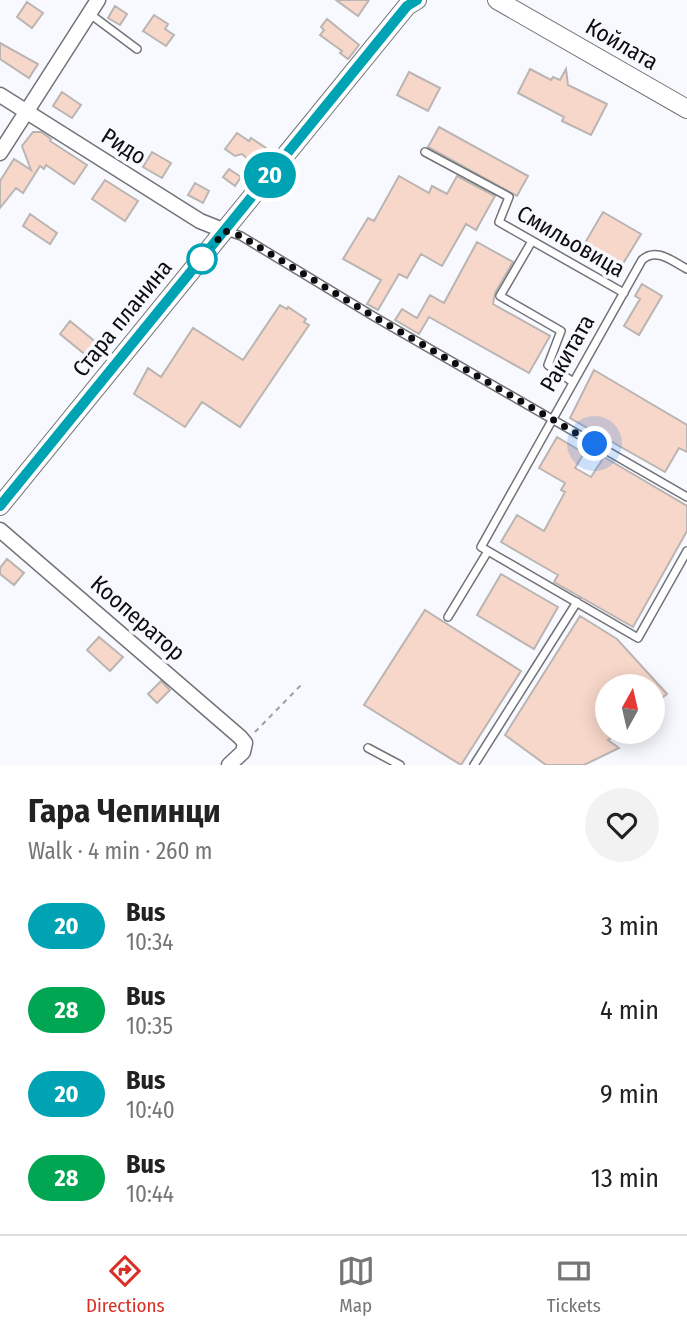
<!DOCTYPE html>
<html lang="en">
<head>
<meta charset="utf-8">
<style>
	:root { --surface:#fff; --page:#f2f2f2; --text:#222; --muted:#767676; --line:#e0e0e0; --accent:#d93025 }
	body { margin:0; font-family:"Fira Sans Condensed",sans-serif; background:var(--page); color:var(--text); height:100vh; display:flex; flex-direction:column; font-size:26px; white-space:nowrap }
	* { box-sizing:border-box; margin:0 }
	p { font-size:23px; color:var(--muted) }
	.icon { flex:none; width:38px; height:38px; fill:none; stroke:currentColor; stroke-width:2; stroke-linecap:round; stroke-linejoin:round }
	.map { position:relative; height:765px; overflow:hidden }
	.drawer { display:flex; flex-direction:column; background:var(--surface); flex:1 }
	.drawer>* { flex:none }
	.badge { padding:0 14px; border-radius:23px; font-size:24px; line-height:46px }
	.needle { width:46px; rotate:8deg }
	.buttons { position:absolute; left:595px; top:674px; display:grid; gap:14px }
	.buttons a { display:grid; place-items:center; width:70px; height:70px; border-radius:50%; background:var(--surface); box-shadow:0 4px 18px #0003; font-size:35px }
	.you { position:absolute; width:35px; height:35px; margin:-18px; border:5px solid #fff; border-radius:50%; background:#1a73e8; box-shadow:0 0 0 10px #1a73e833 }
	.map>.badge { position:absolute; translate:-50% -50%; box-shadow:0 0 0 4px #fff }
	.round { display:grid; place-items:center; flex:none; width:74px; height:74px; border-radius:37px; background:var(--page) }
	.headline { display:flex; align-items:center; justify-content:space-between; height:119px; padding:0 28px }
	h1 { font-size:33px; font-weight:700; line-height:52px }
	ul { padding:0; list-style:none }
	li { display:flex; align-items:center; gap:21px; height:84px; padding:0 28px }
	li div { flex:1 }
	li b { display:block; font-size:26px }
	li em { font-style:normal }
	li .badge { min-width:77px; font-weight:700; text-align:center }
	.tabs { display:flex; justify-content:space-around; align-items:center; height:98px; border-top:2px solid var(--line); background:var(--surface); font-size:19px; color:var(--muted) }
	.tabs a { display:grid; justify-items:center; gap:4px }
	.tabs .selected { color:var(--accent) }
	.map>svg:first-child { display:block }
	.building { fill:#f7d7ca; stroke:#bab5b2; stroke-width:2 }
	.lines { fill:none; stroke-linecap:round; stroke-linejoin:round }
	.service-casing { stroke:#727378; stroke-width:10 }
	.minor-casing { stroke:#727378; stroke-width:17 }
	.tertiary-casing { stroke:#727378; stroke-width:20 }
	.path { stroke:#9c9ca1; stroke-width:2; stroke-dasharray:5 5; stroke-linecap:butt }
	.service { stroke:#fff; stroke-width:7 }
	.minor { stroke:#fff; stroke-width:14 }
	.tertiary { stroke:#fff; stroke-width:18 }
	.line-casing { stroke:#fff; stroke-width:16 }
	.line { stroke:#00a3b4; stroke-width:10 }
	.walk { stroke:#0d0d0f; stroke-width:7; stroke-dasharray:0 12.6 }
	.stop-dot { fill:#fff; stroke:#00a3b4; stroke-width:3.5 }
	.labels { text-anchor:middle; dominant-baseline:central; stroke-width:7; stroke-linejoin:round; paint-order:stroke }
	.street-label { font-size:23px; fill:#0d0d0f; stroke:#f8f9ff }
</style>
</head>
<body>
<div class="map">
<svg width="687" height="765" viewBox="0 0 687 765">
	<rect width="100%" height="100%" fill="#f8f9ff"/>
	<!-- building -->
	<path class="building" d="M336,0H369L358,16Z
		M27,2L43,13L32,28L17,17Z
		M115,6L127,14L120,25L108,18Z
		M154,15L168,24L165,29L174,35L166,46L143,31Z
		M327,19L359,45L348,59L340,53L342,51L320,35L324,30L321,27Z
		M0,43L38,64L29,78L0,59Z
		M530,69L551,80L553,77L560,80L566,69L568,85L607,104L591,135L562,121L564,117L518,93Z
		M409,72L440,88L428,111L397,95Z
		M62,92L81,105L72,118L53,106Z
		M439,127L528,176L517,196L428,147Z
		M33,132H41L51,139L50,141L87,165L74,184L46,165L44,169L40,166L23,193L16,188L0,208V181L14,159L31,170L22,146Z
		M237,133L249,141L251,138L266,148L258,159L249,160L242,154L235,156L225,149Z
		M152,152L171,163L162,178L143,167Z
		M229,169L241,177L235,186L223,177Z
		M399,176L429,193L432,186L447,194L457,176L495,196L476,230L466,224L442,266L421,254L407,278L399,274L378,310L367,304L381,280L343,259L368,218L374,221Z
		M105,180L138,201L125,221L92,199Z
		M195,183L209,191L203,203L188,195Z
		M603,212L641,234L615,277L578,255Z
		M30,214L57,233L50,244L23,226Z
		M477,242L513,262L495,293L493,304L550,336L529,373L429,317L419,334L395,320L402,309L417,318L430,295L444,303Z
		M642,284L662,296L639,335L624,326L640,299L635,296Z
		M280,305L287,309L288,307L306,319L304,322L309,325L240,427L202,402L185,427L134,394L148,368L161,377L193,328L243,360Z
		M70,321L103,348L93,361L60,334Z
		M594,370L687,425V452L679,448L665,472L570,418Z
		M557,437L584,453L575,468L591,477L604,457L687,506V531L633,627L554,582L558,575L501,542L517,515L544,531L565,492L561,490L565,483L539,468Z
		M7,559L24,573L14,585L0,574V568Z
		M501,574L558,607L534,649L477,615Z
		M425,610L521,671L461,765L364,705Z
		M580,616L617,639L667,694L653,705V686H607V732H619L608,740L619,748L584,765H546L505,735Z
		M99,637L123,657L110,671L87,650Z
		M161,681L170,690L157,703L148,694Z"/>
	<g class="lines">
		<defs>
			<path id="service" d="M90,14L137,49
				M425,152L509,197L499,222L624,293
				M226,231L241,236L373,316L687,497
				M532,241L500,296L561,331L548,365L573,382
				M687,269C672,261 656,247 642,260L481,547L638,638L687,551
				M448,617L488,551
				M368,748L400,765
				M474,765L577,602"/>
			<path id="minor" d="M0,95L200,221L225,231
				M0,153L98,0
				M0,530L240,737L245,743L243,752L229,765"/>
			<path id="tertiary" d="M497,0L687,109
				M0,506L407,6L417,0"/>
		</defs>
		<!-- service casing -->
		<use href="#service" class="service-casing"/>
		<!-- minor casing -->
		<use href="#minor" class="minor-casing"/>
		<!-- tertiary casing -->
		<use href="#tertiary" class="tertiary-casing"/>
		<!-- path -->
		<path class="path" d="M255,732L304,682"/>
		<!-- service -->
		<use href="#service" class="service"/>
		<!-- minor -->
		<use href="#minor" class="minor"/>
		<!-- tertiary -->
		<use href="#tertiary" class="tertiary"/>
	</g>
	<g class="lines">
		<defs>
			<path id="line" d="M0,506L407,6L417,0"/>
		</defs>
		<!-- line casing -->
		<use href="#line" class="line-casing"/>
		<!-- line -->
		<use href="#line" class="line"/>
		<!-- walk -->
		<path class="walk" d="M202,259L225,231L241,236L373,316L595,444"/>
	</g>
	<!-- markers -->
	<circle class="stop-dot" cx="202" cy="259" r="14"/>
	<g class="labels">
		<!-- street labels -->
		<g class="street-label">
			<text transform="translate(622 44) rotate(30)">Койлата</text>
			<text transform="translate(124 146) rotate(32)">Ридо</text>
			<text transform="translate(571 241) rotate(30)">Смильовица</text>
			<text transform="translate(122 318) rotate(-51)">Стара планина</text>
			<text transform="translate(567 353) rotate(-60)">Ракитата</text>
			<text transform="translate(138 618) rotate(41)">Кооператор</text>
		</g>
	</g>
</svg>
<div class="buttons">
<a><svg class="needle" viewBox="-14 -14 28 28"><path d="M0-13l5 13h-10z" fill="#e53935"/><path d="M0 13l5-13h-10z" fill="#767676"/></svg></a>
</div>
<div class="you" style="left:595px;top:444px"></div>
<b class="badge" style="left:270px;top:175px;background:#00a3b4;color:#fff">20</b>
</div>
<section class="drawer">
<div class="headline"><div><h1>Гара Чепинци</h1><p>Walk · 4 min · 260 m</p></div><a class="round"><svg class="icon" aria-label="heart" viewBox="0 0 24 24"><path d="M12 20l-8-8c-3-5 5-10 8-4 3-6 11-1 8 4z"/></svg></a></div>
<ul>
<li><span class="badge" style="background:#00a3b4;color:#fff">20</span><div><b>Bus</b><p>10:34</p></div><em>3 min</em></li>
<li><span class="badge" style="background:#00a651;color:#fff">28</span><div><b>Bus</b><p>10:35</p></div><em>4 min</em></li>
<li><span class="badge" style="background:#00a3b4;color:#fff">20</span><div><b>Bus</b><p>10:40</p></div><em>9 min</em></li>
<li><span class="badge" style="background:#00a651;color:#fff">28</span><div><b>Bus</b><p>10:44</p></div><em>13 min</em></li>
</ul>
</section>
<nav class="tabs">
<a class="selected"><svg class="icon" aria-label="directions" viewBox="0 0 24 24"><path d="M12 3l9 9-9 9-9-9zM9 14v-3h6M13 9l2 2-2 2"/></svg>Directions</a>
<a><svg class="icon" aria-label="map" viewBox="0 0 24 24"><path d="M3 6l6-2 6 2 6-2v14l-6 2-6-2-6 2zM9 4v14M15 6v14"/></svg>Map</a>
<a><svg class="icon" aria-label="tickets" viewBox="0 0 24 24"><path d="M3 7h18v10H3zM15 7v10"/></svg>Tickets</a>
</nav>
</body>
</html>
